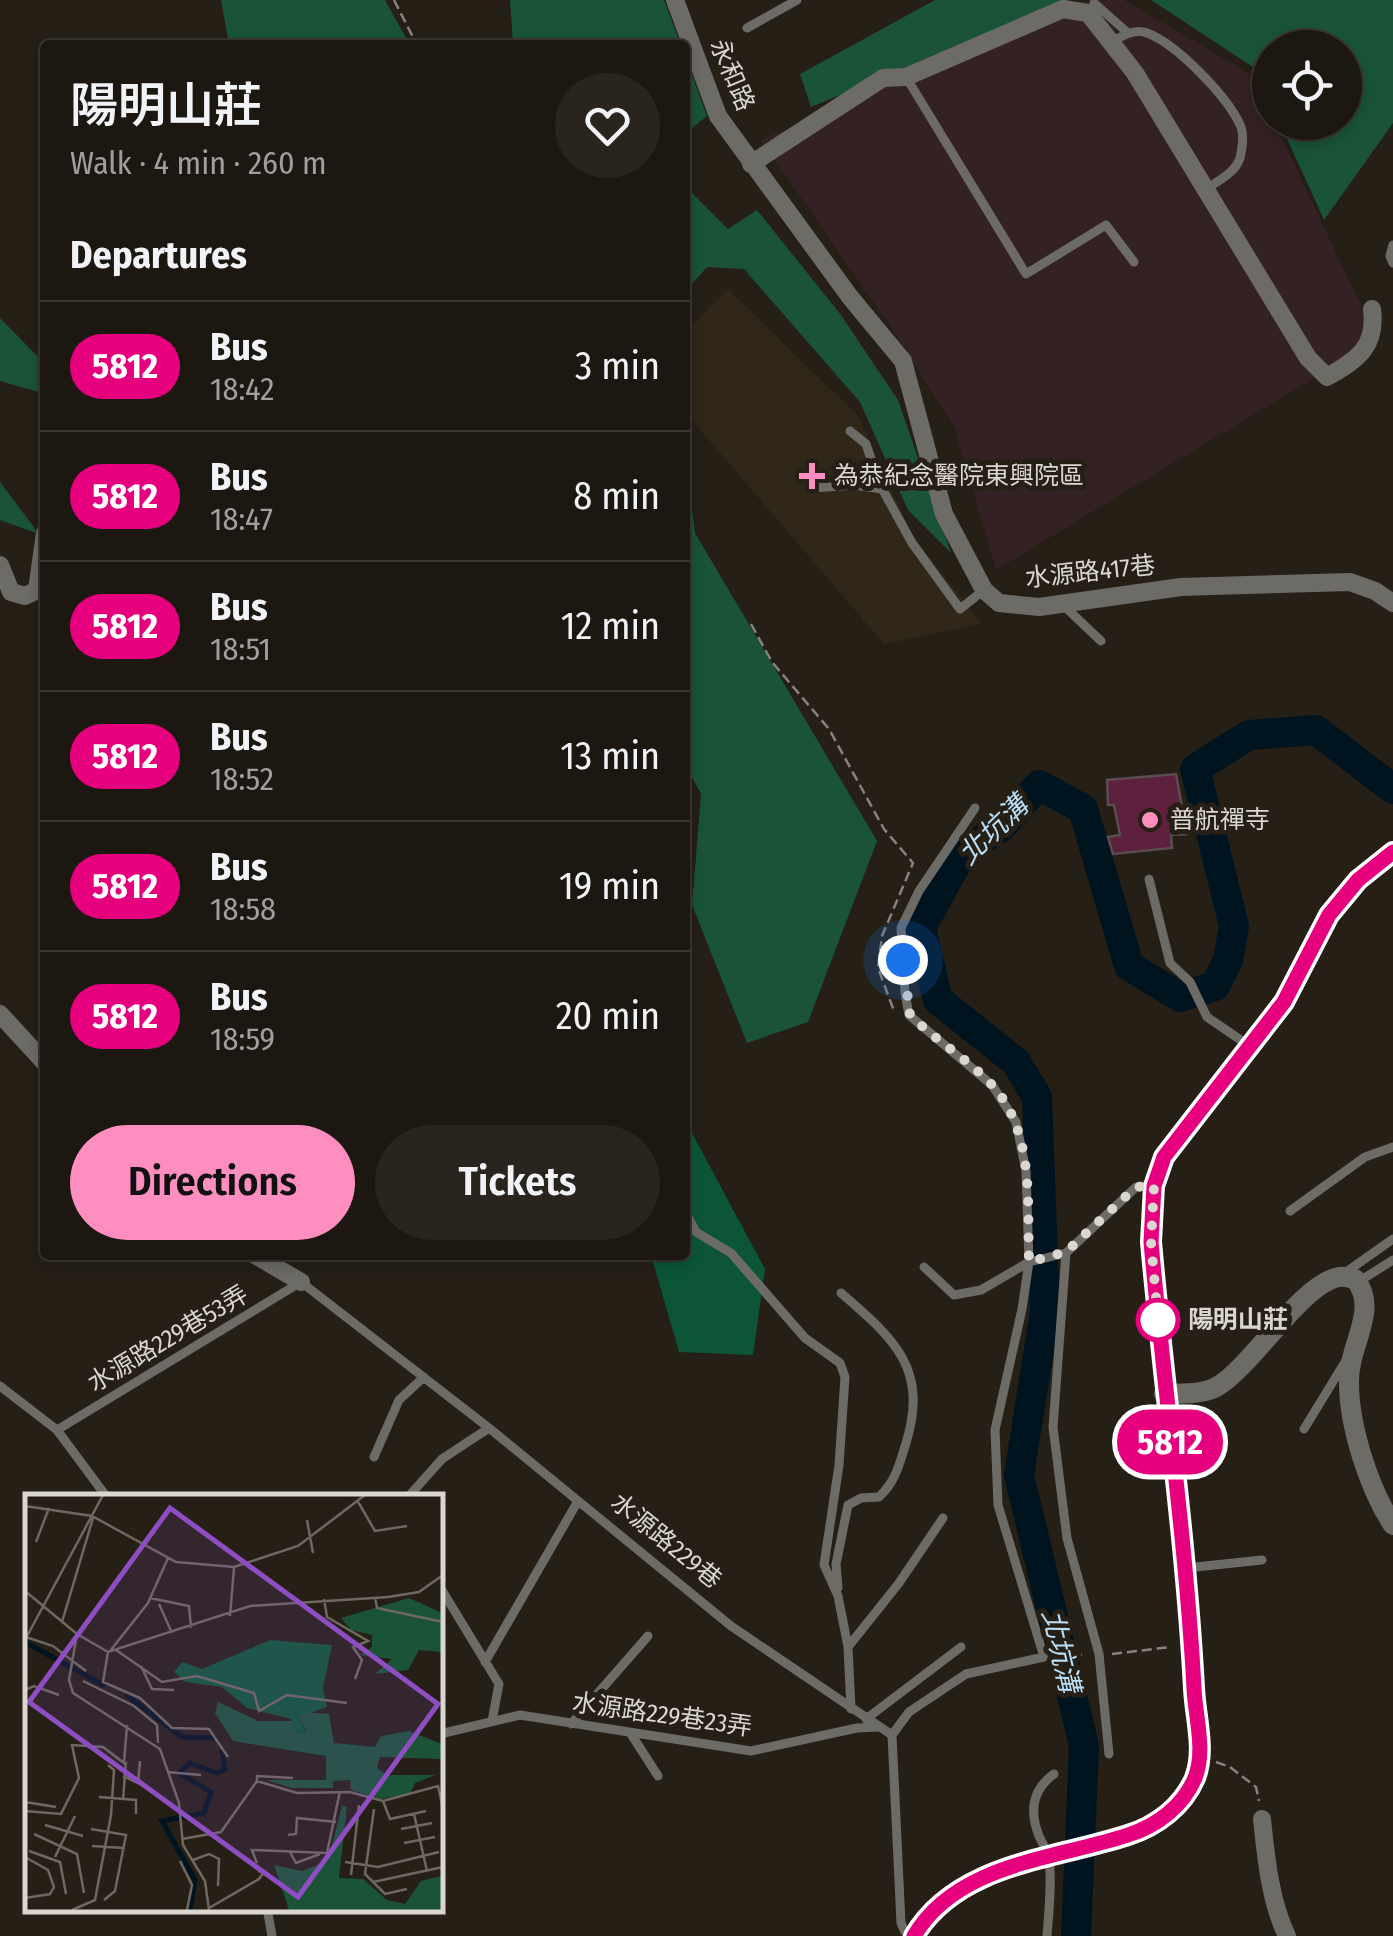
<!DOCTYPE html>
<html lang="en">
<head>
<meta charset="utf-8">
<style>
	:root { --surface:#1c1710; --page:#29241e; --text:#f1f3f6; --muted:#a09f9f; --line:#3a3630; --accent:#fd8ebf }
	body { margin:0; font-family:"Fira Sans Condensed","Noto Sans TC",sans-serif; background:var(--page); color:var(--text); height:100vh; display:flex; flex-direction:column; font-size:38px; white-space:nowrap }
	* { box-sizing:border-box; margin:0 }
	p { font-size:32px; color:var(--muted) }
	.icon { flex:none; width:55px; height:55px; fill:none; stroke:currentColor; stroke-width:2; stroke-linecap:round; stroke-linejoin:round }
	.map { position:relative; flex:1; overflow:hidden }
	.side { position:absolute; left:40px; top:40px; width:650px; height:1220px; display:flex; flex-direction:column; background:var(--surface); border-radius:10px; box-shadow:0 5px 15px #0003,0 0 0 2px var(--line) }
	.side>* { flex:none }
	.badge { padding:0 20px; border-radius:32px; font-size:35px; line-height:65px }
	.tools { position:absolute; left:1252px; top:30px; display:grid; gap:20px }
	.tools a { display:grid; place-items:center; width:110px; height:110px; border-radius:50%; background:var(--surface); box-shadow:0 5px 15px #0003,0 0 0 2px var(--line); font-size:50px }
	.you { position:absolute; width:50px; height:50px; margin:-25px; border:8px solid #fff; border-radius:50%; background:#1a73e8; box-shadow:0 0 0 15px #1a73e833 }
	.map>.badge { position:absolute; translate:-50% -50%; box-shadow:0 0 0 5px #fff }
	h2 { padding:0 30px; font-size:38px; line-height:90px }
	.round { display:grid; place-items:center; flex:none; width:105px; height:105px; border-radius:52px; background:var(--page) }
	.headline { display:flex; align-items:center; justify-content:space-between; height:170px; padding:0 30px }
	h1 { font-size:48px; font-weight:600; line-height:75px }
	.cta { display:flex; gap:20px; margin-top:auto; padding:20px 30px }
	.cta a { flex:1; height:115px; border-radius:60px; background:var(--accent); color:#111; font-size:40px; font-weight:600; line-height:115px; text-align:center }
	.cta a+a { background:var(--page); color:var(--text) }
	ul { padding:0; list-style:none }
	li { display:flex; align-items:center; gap:30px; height:130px; padding:0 30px; border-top:2px solid var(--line) }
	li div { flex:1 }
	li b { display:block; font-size:38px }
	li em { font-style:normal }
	li .badge { min-width:110px; font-weight:700; text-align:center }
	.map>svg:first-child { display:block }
	.industrial { fill:#342124 }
	.built { fill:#302719 }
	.green { fill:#0c5637 }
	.forest { fill:#1a5338 }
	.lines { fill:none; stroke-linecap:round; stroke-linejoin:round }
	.river { stroke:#001420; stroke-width:30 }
	.building { fill:#5e213d; stroke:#5a4d51; stroke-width:2.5 }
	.path { stroke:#88837b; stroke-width:2.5; stroke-dasharray:10 5; stroke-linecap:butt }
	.service { stroke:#6d6b66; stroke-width:9 }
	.minor { stroke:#6d6b66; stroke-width:18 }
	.tertiary { stroke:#6d6b66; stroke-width:20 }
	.line-casing { stroke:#fff; stroke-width:22 }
	.line { stroke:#e6007e; stroke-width:15 }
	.walk { stroke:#dbd6d0; stroke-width:10; stroke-dasharray:0 18 }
	.poi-dot { fill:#fd8ebf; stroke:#251f16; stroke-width:4 }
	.stop-dot { fill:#fff; stroke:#e6007e; stroke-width:5 }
	.labels { text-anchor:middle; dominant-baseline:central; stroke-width:10; stroke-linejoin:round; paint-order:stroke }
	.street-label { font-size:25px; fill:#dbd6d0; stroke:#251f16 }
	.poi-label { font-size:25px; fill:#dbd6d0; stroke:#251f16; text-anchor:start }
	.stop-label { font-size:25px; font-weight:bold; fill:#dbd6d0; stroke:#251f16; text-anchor:start }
	.water-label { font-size:28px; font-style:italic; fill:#b9def5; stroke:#251f16 }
	.inset-river { fill:none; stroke:#001420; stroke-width:5 }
	.inset-road { fill:none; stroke:#6e6860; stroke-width:2.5 }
	.view { fill:#8e4ec2; fill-opacity:0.15; stroke:#8e4ec2; stroke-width:5 }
	.inset-edge { fill:none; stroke:#dbd6d0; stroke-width:5 }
</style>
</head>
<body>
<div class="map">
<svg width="1393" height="1936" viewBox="0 0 1393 1936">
	<rect width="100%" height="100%" fill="#251f16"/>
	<!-- industrial -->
	<path class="industrial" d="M1091,0H1124L1252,75L1270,112V122L1275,123L1377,340L996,570L954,427L894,332L761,140Z"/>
	<!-- built -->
	<path class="built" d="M728,289L858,416L912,535L982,624L884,644L685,412V332Z"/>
	<!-- green -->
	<path class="green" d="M685,1120L765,1269L753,1355L679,1352L651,1255H685Z"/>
	<!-- forest -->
	<path class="forest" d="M221,0H385L410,45H229Z
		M510,0H664L681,45H513Z
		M935,0H1070L811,107L800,74Z
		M1151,0H1393V123L1324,220L1280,123L1345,122V48H1270V100L1256,69Z
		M685,56L707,116L685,134Z
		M685,186L728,229L757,210L841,315L898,400L951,553L908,510L860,402L744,269L707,267L685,292Z
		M0,318L45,364V394L0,381Z
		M685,454L695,533L877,841L808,1022L747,1043L692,905L701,794L685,764Z
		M0,482L39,534L0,520Z"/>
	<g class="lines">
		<!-- river -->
		<path class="river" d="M1076,1936L1084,1746L1019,1475L1045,1312L1037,1097L1016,1062L938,1000L921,928L962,853L1000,828L1039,785L1083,809L1129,966L1180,997L1215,986L1228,960L1234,926L1195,769L1249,735L1316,730L1393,789"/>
	</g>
	<!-- building -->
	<path class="building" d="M1176,774L1187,834L1171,835L1172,848L1113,854L1108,837L1120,835L1114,805H1108L1107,780Z"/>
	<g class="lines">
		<!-- path -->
		<path class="path" d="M394,0L417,45
			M751,624L772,662L829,729L884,829L913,863L882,936L878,968L894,1011
			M1112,1654L1170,1647
			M1057,1656L1084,1655
			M1216,1762L1230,1767L1256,1787L1259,1801"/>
		<!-- service -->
		<path class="service" d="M1094,3L1128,33
			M747,28L797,0
			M1111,42C1122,36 1135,28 1147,33C1177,44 1229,98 1241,127C1244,135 1242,149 1240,158C1235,173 1218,181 1206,189
			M906,77L1026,274L1106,225L1134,262
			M1393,245L1390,256L1393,263
			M850,431L866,444L879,483L912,543L960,609L984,590
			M813,488L854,485L882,489
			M1063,605L1101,641
			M1149,879L1170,963L1190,982L1207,1017L1251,1047
			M685,1211L696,1232L731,1253L805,1338L840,1363L845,1377L839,1465L824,1565L838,1596L848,1647L851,1709
			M1290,1211L1365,1157L1393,1147
			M924,1267L954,1295L981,1290L1029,1262L1066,1253
			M1342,1275L1393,1239
			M1358,1282L1393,1260
			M0,1386L57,1430L106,1496
			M1304,1429L1345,1362
			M57,1430L301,1282L489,1428L731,1626L892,1735L901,1923L907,1936
			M374,1457L399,1400L424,1377
			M409,1496L442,1459L489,1428
			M1186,1568L1262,1560
			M440,1587L499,1684L492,1721
			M838,1588L836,1564L848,1505L861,1498L879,1497C896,1481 899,1465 906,1443C929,1368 894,1339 841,1293
			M848,1647L899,1583L943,1518
			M485,1662L578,1501
			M866,1719L961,1647
			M571,1724L648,1636
			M440,1734L520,1715L751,1751L857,1728L878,1727
			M631,1734L658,1776
			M892,1735L909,1712L966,1674L1044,1657L998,1505L995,1430L1022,1309L1029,1262L1026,1171L1016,1122L992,1085L909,1015L905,993L901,928L919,891L975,808
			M1109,1754L1099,1654L1067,1538L1053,1427L1066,1253L1136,1187L1154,1185
			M267,1908L272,1936
			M1047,1936C1049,1911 1052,1882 1049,1857C1047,1850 1042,1843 1039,1836C1029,1811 1032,1790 1054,1774"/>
		<!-- minor -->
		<path class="minor" d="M675,0L718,116L850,297L903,361L944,514L984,590L999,603L1039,607L1181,587L1350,582L1375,591L1393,603
			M751,164L883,78L906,77L1063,9L1088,13L1135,73L1308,358L1327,377C1357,360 1377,347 1372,309
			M0,565L11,592L25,596L37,590L45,533
			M0,1014L45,1063
			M255,1255L301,1282
			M1262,1819C1266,1857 1270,1901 1287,1936"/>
		<!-- tertiary -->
		<path class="tertiary" d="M1164,1394C1181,1393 1204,1395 1218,1386C1253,1365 1301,1284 1339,1277C1344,1276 1350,1278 1355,1279C1380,1310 1348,1344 1349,1383C1349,1426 1369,1489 1393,1525
			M914,1936C956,1864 1058,1858 1128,1835C1157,1826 1183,1806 1194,1778C1206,1750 1195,1716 1194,1688C1186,1539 1164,1391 1151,1242L1154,1185L1164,1157L1284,1002L1329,915L1358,880L1393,852"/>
	</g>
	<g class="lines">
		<defs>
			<path id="line" d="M914,1936C957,1863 1056,1859 1128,1835C1157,1826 1183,1806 1195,1778C1206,1750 1195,1716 1194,1688C1186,1539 1164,1390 1151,1242L1154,1186L1164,1157L1284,1002L1329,915L1358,880L1393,852"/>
		</defs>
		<!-- line casing -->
		<use href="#line" class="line-casing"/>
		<!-- line -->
		<use href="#line" class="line"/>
		<!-- walk -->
		<path class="walk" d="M903,960L910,1015C935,1040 968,1059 992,1085C1035,1132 1027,1203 1029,1262L1066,1252L1136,1187L1154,1186L1151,1242L1158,1320"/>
	</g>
	<!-- markers -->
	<g class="poi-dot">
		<path d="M807 461h10v10h10v10h-10v10h-10v-10h-10v-10h10z"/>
		<circle cx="1150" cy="820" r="10"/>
	</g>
	<circle class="stop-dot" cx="1158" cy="1320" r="20"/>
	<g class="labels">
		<!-- street labels -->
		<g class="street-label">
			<text transform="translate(732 75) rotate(67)">永和路</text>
			<text transform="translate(1090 572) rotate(-6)">水源路417巷</text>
			<text transform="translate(168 1339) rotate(-31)">水源路229巷53弄</text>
			<text transform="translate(666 1541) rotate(39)">水源路229巷</text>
			<text transform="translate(662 1715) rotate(8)">水源路229巷23弄</text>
		</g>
		<!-- poi labels -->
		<g class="poi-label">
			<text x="834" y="476">為恭紀念醫院東興院區</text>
			<text x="1170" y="820">普航禪寺</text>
		</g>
		<!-- stop labels -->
		<g class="stop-label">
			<text x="1188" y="1320">陽明山莊</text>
		</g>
		<!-- water labels -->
		<g class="water-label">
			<text transform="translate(993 830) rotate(-44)">北坑溝</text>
			<text transform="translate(1061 1651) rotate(77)">北坑溝</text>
		</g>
	</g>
	<!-- overview -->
	<g transform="translate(25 1494)">
		<rect width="418" height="418" fill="#251f16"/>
		<path d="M245,146L307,151L298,194L302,213L273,223L281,237L272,239L266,225L222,214L197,193L160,188L149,178L157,168L177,175Z" fill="#0c5637"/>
		<path d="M384,104L417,119V158L394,156L383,176L350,180L367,165L335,161L347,153V141L326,136L316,124ZM193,208L233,227H267L272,239L282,237L273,223L280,218L304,220L309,249L350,253L356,242L384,237L417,250V265L355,263L352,274L362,281H410L390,289L385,300L356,305L326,296L325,286L308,287V294H267L241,286H301V262L208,247L190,219ZM317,312L322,313L314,384L338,385L362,406L380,410L396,387L417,382V416H264L249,371L277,377L303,367Z" fill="#1a5338"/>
		<path class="inset-river" d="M0,148L80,192M100,200L157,243L191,244M165,416L170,386L137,327L179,319L186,298L154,279L165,269L192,279L200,275L197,255"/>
		<path class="inset-road" d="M332,6L350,37L382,32M0,12L67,22L151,68L209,73L273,52L340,1M282,26L288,59M11,48L24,14M0,97L52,140L44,186L48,199L135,255L154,309L158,351L180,387L184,416M350,103L352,114L418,128M125,104L164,112L166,134M299,105L302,123L343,147L328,153L337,166L330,185M134,110L147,139M205,122L209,74M37,128L68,24M52,140L83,158L225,112L363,103L394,98L418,81M1,143L28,152L61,177M0,146L78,1M91,156L137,188L172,182L229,199L234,217L262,201L322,209M85,157L123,109L143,64M83,158L78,188L115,204L147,234L184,235L203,263M116,172L127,195L149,196M58,187L109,212L132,231L133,249M0,196L9,192L34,201M142,278L176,281M98,282L113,289L115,267M232,287V282L268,284M74,303L111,306V320M98,306L101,268M358,307L365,325L401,317M0,308L31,313M349,315L340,380L360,400L382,395M0,317L36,320L54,284L47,251L78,253L99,269L102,231M389,320L402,377M20,331L58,342M66,335L101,341L90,397L79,406M376,335L407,329M9,340L52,360L59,399M263,341L271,340L272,324L311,328M157,345L196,338L232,287L272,299L325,298L358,307L413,292L418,315M379,349L410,343M67,352L99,354M4,357L35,368L41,400M265,358L271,369L295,360M0,363L23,376L29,393L25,400L0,404M30,363L50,322M168,366L184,360L194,365L193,392M155,367L167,391L162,416M320,368L353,373L414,358M232,369L227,356L302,359L315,297M326,381L334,311M348,388L418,373M184,414L234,385L239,378L233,377M47,416L70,406L86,321L89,276L83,271"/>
		<path class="view" d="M145,14L413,210L273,403L4,208Z"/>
		<rect width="418" height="418" class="inset-edge"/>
	</g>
</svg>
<div class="tools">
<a><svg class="icon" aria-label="locate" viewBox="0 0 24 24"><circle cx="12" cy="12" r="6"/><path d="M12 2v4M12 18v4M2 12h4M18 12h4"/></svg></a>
</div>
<div class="you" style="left:903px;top:960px"></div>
<b class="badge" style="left:1170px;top:1442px;background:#e6007e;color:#fff">5812</b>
<section class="side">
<div class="headline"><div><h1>陽明山莊</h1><p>Walk · 4 min · 260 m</p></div><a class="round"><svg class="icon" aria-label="heart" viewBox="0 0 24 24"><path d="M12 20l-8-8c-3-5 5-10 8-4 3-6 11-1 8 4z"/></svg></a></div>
<h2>Departures</h2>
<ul>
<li><span class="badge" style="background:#e6007e;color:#fff">5812</span><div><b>Bus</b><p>18:42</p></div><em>3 min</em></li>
<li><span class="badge" style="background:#e6007e;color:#fff">5812</span><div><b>Bus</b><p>18:47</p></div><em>8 min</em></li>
<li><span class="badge" style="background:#e6007e;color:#fff">5812</span><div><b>Bus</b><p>18:51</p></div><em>12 min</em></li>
<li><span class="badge" style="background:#e6007e;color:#fff">5812</span><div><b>Bus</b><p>18:52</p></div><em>13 min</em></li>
<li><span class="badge" style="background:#e6007e;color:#fff">5812</span><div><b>Bus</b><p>18:58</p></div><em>19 min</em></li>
<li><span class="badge" style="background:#e6007e;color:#fff">5812</span><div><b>Bus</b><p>18:59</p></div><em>20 min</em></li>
</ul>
<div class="cta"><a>Directions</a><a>Tickets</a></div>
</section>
</div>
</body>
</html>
